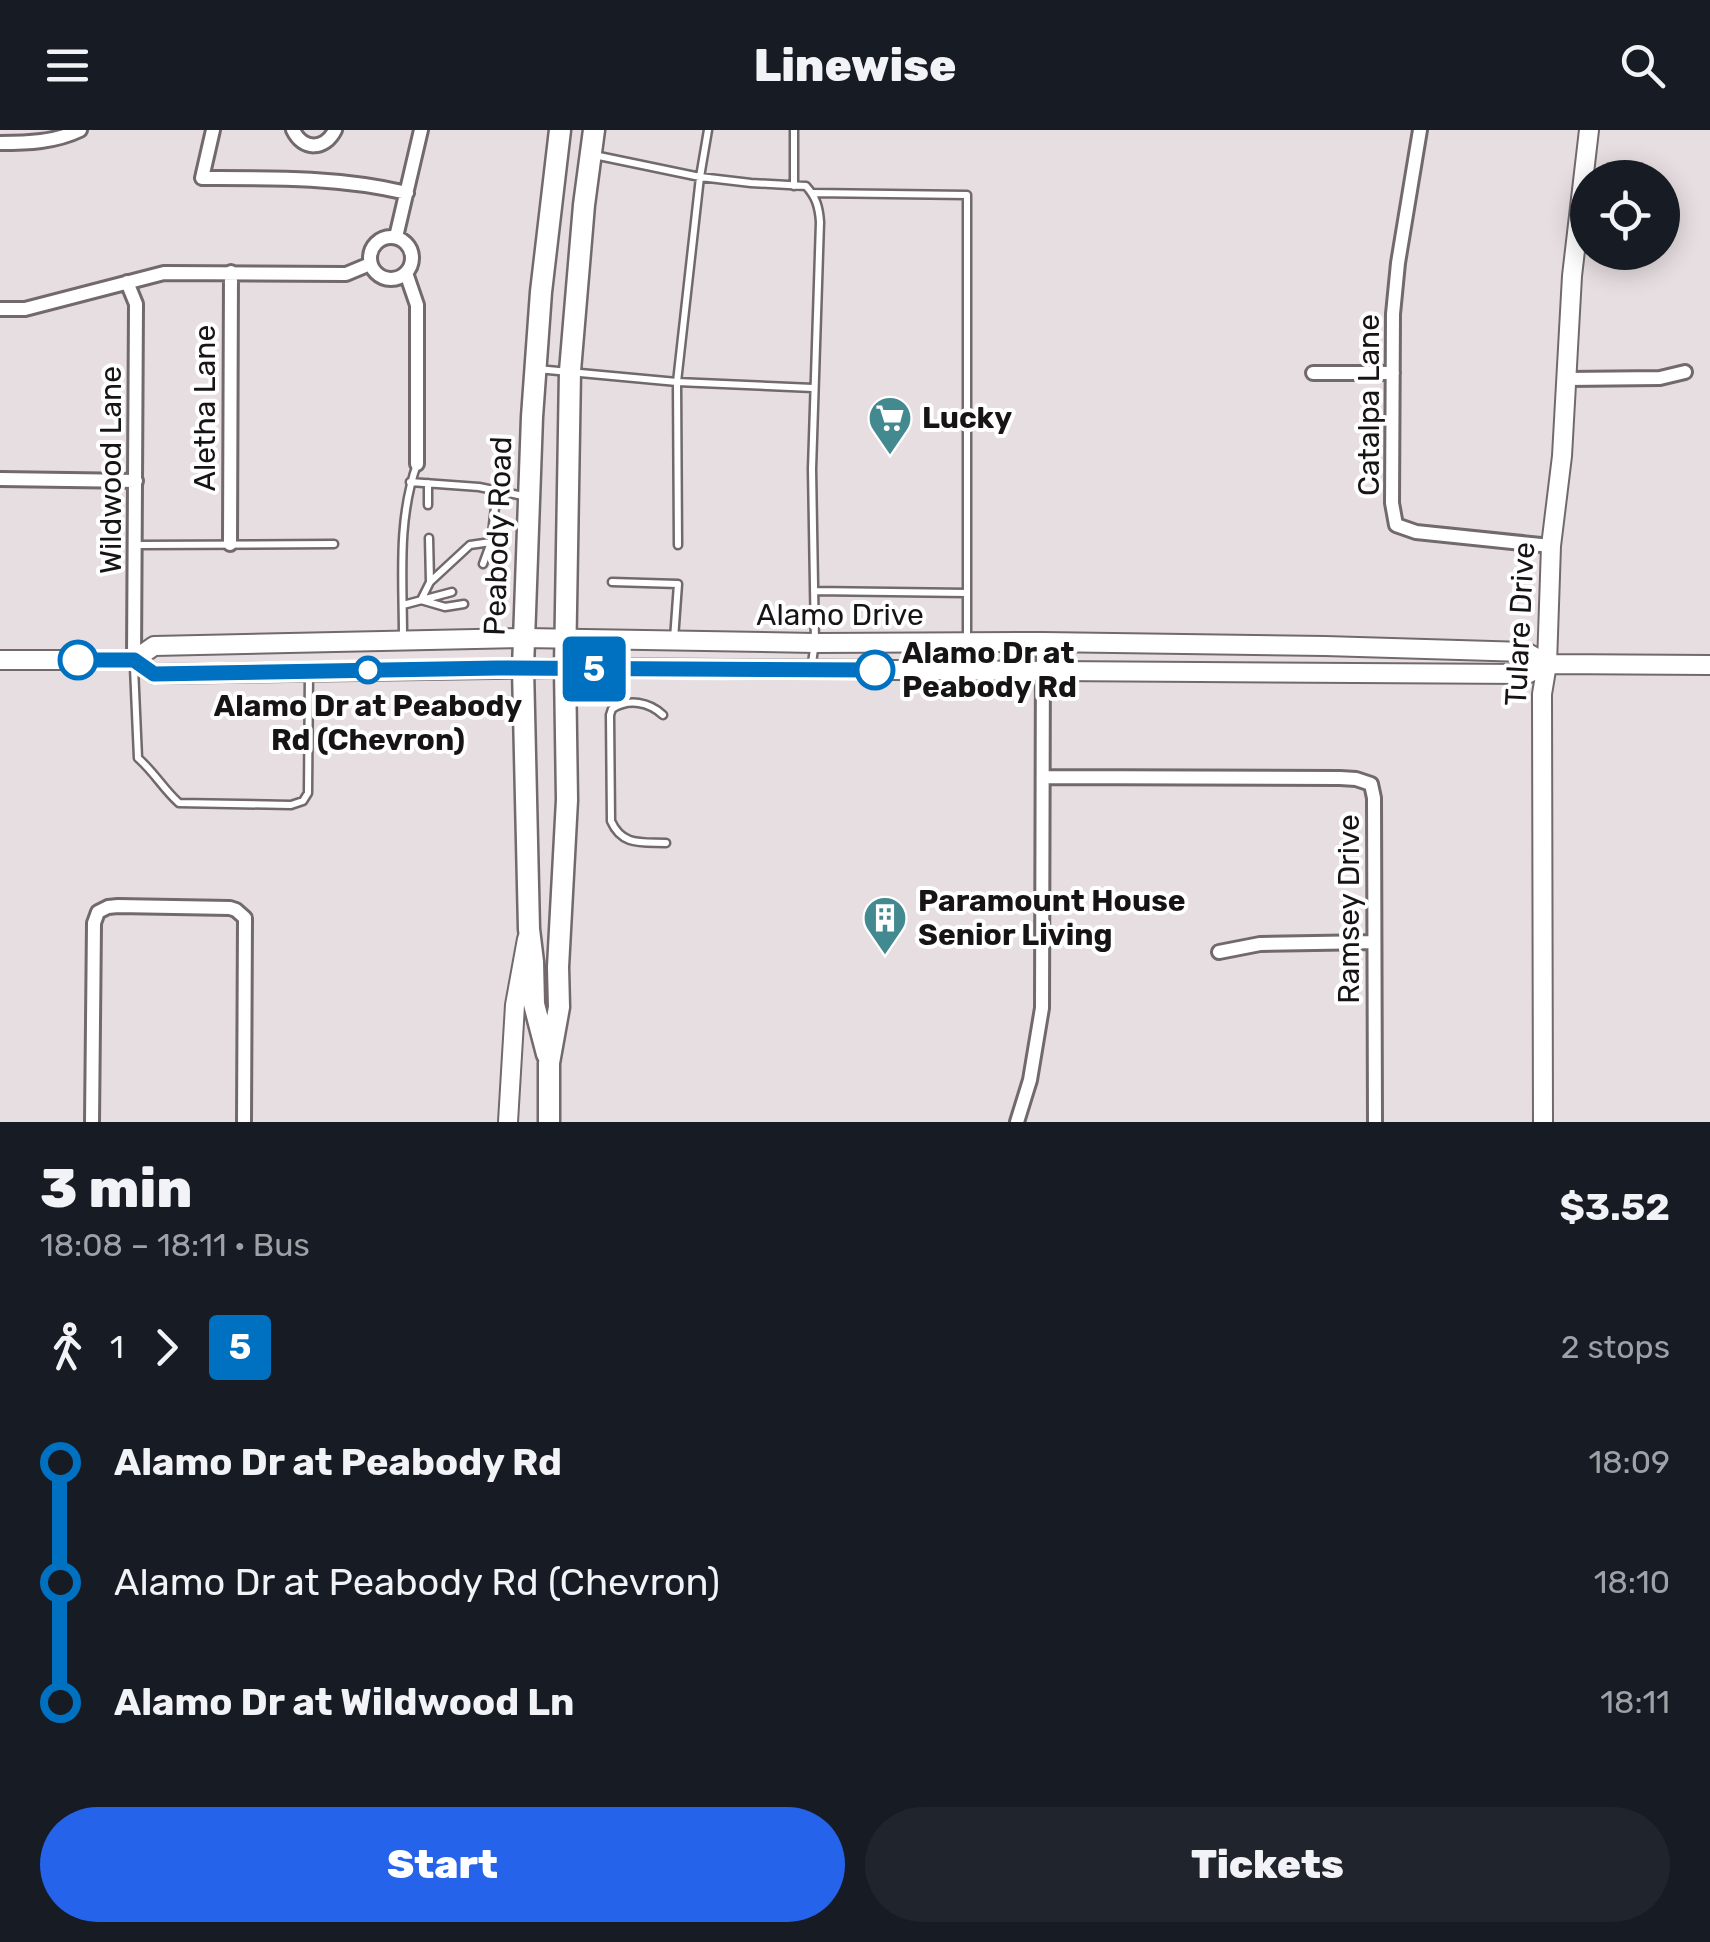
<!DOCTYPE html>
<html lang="en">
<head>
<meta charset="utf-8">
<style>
	:root { --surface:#171b24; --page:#20242c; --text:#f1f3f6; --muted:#9ea1a6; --accent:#2563eb }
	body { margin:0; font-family:Rubik,sans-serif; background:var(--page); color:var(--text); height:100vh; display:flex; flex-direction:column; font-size:38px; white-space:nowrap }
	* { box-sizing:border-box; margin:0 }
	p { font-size:32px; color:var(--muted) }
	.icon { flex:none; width:55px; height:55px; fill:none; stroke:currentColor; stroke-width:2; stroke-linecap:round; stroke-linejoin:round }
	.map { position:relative; height:992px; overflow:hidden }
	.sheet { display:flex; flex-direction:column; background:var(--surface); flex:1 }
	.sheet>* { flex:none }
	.badge { padding:0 20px; border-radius:8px; font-size:35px; line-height:65px }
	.tools { position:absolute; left:1570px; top:30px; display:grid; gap:20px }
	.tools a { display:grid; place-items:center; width:110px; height:110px; border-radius:50%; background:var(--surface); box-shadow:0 5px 25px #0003; font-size:50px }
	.map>.badge { position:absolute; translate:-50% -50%; box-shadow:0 0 0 5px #fff }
	.legs { display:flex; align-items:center; gap:15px; height:110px; padding:0 40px; font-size:32px }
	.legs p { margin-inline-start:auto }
	.headline { display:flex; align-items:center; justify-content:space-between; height:170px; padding:0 40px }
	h1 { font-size:55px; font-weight:800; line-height:75px }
	.primary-button { display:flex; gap:20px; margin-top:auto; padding:20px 40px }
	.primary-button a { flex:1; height:115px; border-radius:60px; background:var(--accent); color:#fff; font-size:40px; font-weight:800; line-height:115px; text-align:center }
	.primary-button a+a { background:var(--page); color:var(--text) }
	ul { padding:0 40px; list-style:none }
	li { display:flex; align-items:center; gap:35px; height:120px; font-size:38px }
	li i { display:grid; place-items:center; width:15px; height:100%; margin:0 12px; background:currentColor }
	li i::after { content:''; width:25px; height:25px; margin:-12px; border:8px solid; border-radius:50%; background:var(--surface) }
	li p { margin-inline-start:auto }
	li:first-child i { background:linear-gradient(#0000 50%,currentColor 0) }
	li:last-child i { background:linear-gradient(currentColor 50%,#0000 0) }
	header { display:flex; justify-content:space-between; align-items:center; height:130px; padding:0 40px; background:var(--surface); font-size:45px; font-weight:800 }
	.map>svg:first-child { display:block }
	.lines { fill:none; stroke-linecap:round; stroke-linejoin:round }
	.lane-casing { stroke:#71696c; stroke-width:11 }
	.street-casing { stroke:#71696c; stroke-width:18 }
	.secondary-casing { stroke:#71696c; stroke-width:22 }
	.primary-casing { stroke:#71696c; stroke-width:25 }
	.lane { stroke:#fff; stroke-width:6 }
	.street { stroke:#fff; stroke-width:12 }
	.secondary { stroke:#fff; stroke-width:18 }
	.primary { stroke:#fff; stroke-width:20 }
	.line-1-casing { stroke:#fff; stroke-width:22 }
	.line-1 { stroke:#0070c0; stroke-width:15 }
	.stop-1-dot { fill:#fff; stroke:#0070c0; stroke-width:5 }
	.labels { text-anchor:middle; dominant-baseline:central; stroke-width:8; stroke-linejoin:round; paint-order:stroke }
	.street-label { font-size:30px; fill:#171415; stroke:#fff }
	.poi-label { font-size:30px; font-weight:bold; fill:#171415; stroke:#fff; text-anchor:start }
	.stop-label { font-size:30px; font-weight:bold; fill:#171415; stroke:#fff; text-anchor:start }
</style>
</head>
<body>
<header><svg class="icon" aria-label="menu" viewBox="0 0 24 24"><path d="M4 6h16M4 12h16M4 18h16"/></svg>Linewise<svg class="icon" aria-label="search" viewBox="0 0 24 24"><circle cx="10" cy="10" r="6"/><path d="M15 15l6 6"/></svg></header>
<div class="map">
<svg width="1710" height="992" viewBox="0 0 1710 992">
	<rect width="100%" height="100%" fill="#e7dee1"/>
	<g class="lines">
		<defs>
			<path id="lane" d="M794,0V56
				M594,25L700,47L751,53L806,56C816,67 819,77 820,92L812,339L815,513L811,539
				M813,63L967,65V463L814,461
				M537,239L677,252L813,258
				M410,352L479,357L528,367
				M428,353V375
				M429,408L430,452
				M137,415L334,414
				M678,415L677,252L700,47L708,0
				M483,434L491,412L497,360
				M612,452L678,454L674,509
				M464,474L445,477L421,470L430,452L470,415L491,412C497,422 501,433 493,444
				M403,475L452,462
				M403,508C403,448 397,391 417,334
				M967,512V463
				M134,537L138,628C155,643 164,660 179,673L291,675L303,671L308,663L309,542
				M663,585C649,572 629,568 612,579L610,585L611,691C622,716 641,712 666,713"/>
			<path id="street" d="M213,0L202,48C272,48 339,47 407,63
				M293,0C303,21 325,20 335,0
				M1420,0L1398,133L1393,184L1392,373L1396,395L1416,402L1551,416
				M0,13C28,13 55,12 80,0
				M396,107L421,0
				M370 128a21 21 0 1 1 42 0a21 21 0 1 1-42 0Z
				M406,143L417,175V334
				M127,152L136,174L134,530
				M0,179H25L164,143L346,144L370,134
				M1313,243H1393
				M1567,249L1660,248L1685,242
				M0,349L136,351
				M230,414L231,142
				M1043,647L1340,648L1356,649L1371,654L1374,668L1375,992
				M1219,822L1260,814L1374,812
				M92,992L94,793L98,782L108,777L118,776L230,778L236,780L245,788L244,992
				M1017,992L1030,950L1042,878L1043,512"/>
			<path id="secondary" d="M0,530H134L154,516L525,508L815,513L1043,512L1325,516L1526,522L1547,534
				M134,530L154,544L565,538L1527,544L1547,534L1710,535
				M508,992L515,875L527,809
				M1543,992L1542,564L1547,534L1551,416L1562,326L1572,146L1589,0"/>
			<path id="primary" d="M547,924L534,874L533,832L529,799L523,538L532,287L541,162L560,0
				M549,992V933L559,877L558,837L567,670L565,538L570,241L584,75L594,0"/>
		</defs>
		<!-- lane casing -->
		<use href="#lane" class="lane-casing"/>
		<!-- street casing -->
		<use href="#street" class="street-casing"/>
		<!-- secondary casing -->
		<use href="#secondary" class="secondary-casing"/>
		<!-- primary casing -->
		<use href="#primary" class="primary-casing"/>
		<!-- lane -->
		<use href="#lane" class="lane"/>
		<!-- street -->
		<use href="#street" class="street"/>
		<!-- secondary -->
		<use href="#secondary" class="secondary"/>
		<!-- primary -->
		<use href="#primary" class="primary"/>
	</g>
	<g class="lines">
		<defs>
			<path id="line-1" d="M78,530H134L154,544L498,538L875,540"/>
		</defs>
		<!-- line-1 casing -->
		<use href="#line-1" class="line-1-casing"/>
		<!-- line-1 -->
		<use href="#line-1" class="line-1"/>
	</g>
	<!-- icons -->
	<defs>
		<symbol id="supermarket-pin" viewBox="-11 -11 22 30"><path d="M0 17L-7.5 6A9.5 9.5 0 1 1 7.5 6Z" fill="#428a90" stroke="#fff"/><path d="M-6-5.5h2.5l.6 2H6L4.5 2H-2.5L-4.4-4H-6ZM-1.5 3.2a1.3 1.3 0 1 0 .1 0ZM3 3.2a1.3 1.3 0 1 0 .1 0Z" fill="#fff"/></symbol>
		<symbol id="building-pin" viewBox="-11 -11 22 30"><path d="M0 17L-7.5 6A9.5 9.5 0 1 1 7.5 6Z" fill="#428a90" stroke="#fff"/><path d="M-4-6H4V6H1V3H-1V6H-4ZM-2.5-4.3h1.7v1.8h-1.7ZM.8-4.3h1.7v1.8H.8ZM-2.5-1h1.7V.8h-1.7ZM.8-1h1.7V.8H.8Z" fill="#fff"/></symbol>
	</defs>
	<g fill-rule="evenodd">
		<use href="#supermarket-pin" x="865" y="263" width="50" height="68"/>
		<use href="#building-pin" x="860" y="763" width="50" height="68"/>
	</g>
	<!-- markers -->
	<g class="stop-1-dot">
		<circle cx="78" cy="530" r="18"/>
		<circle cx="368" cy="540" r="12"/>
		<circle cx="875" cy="540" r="18"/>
	</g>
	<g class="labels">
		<!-- street labels -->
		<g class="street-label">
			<text transform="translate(1369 275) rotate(-90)">Catalpa Lane</text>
			<text transform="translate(205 278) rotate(-90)">Aletha Lane</text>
			<text transform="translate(111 340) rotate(-90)">Wildwood Lane</text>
			<text transform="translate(498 406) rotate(-88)">Peabody Road</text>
			<text x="840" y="485">Alamo Drive</text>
			<text transform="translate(1520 494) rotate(-87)">Tulare Drive</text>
			<text transform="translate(1349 779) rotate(-90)">Ramsey Drive</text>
		</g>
		<!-- poi labels -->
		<g class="poi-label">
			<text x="922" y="288">Lucky</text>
			<text x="918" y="771">Paramount House<tspan x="918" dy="34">Senior Living</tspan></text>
		</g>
		<!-- stop labels -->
		<g class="stop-label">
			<text x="902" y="523">Alamo Dr at<tspan x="902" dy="34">Peabody Rd</tspan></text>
			<text x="368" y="576" text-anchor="middle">Alamo Dr at Peabody<tspan x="368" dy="34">Rd (Chevron)</tspan></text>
		</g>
	</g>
</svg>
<div class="tools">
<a><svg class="icon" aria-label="locate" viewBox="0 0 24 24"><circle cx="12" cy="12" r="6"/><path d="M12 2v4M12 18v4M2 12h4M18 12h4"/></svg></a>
</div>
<b class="badge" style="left:594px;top:539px;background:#0070c0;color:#fff">5</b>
</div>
<section class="sheet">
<div class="headline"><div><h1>3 min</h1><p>18:08 – 18:11 · Bus</p></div><b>$3.52</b></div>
<div class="legs"><svg class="icon" aria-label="walk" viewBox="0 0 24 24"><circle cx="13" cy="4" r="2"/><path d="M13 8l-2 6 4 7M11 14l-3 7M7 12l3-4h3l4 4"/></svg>1<svg class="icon" aria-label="forward" viewBox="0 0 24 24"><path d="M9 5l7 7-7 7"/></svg><b class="badge" style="background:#0070c0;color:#fff">5</b><p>2 stops</p></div>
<ul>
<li><i style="color:#0070c0"></i><b>Alamo Dr at Peabody Rd</b><p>18:09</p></li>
<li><i style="color:#0070c0"></i><span>Alamo Dr at Peabody Rd (Chevron)</span><p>18:10</p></li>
<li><i style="color:#0070c0"></i><b>Alamo Dr at Wildwood Ln</b><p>18:11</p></li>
</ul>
<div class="primary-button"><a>Start</a><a>Tickets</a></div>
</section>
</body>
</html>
